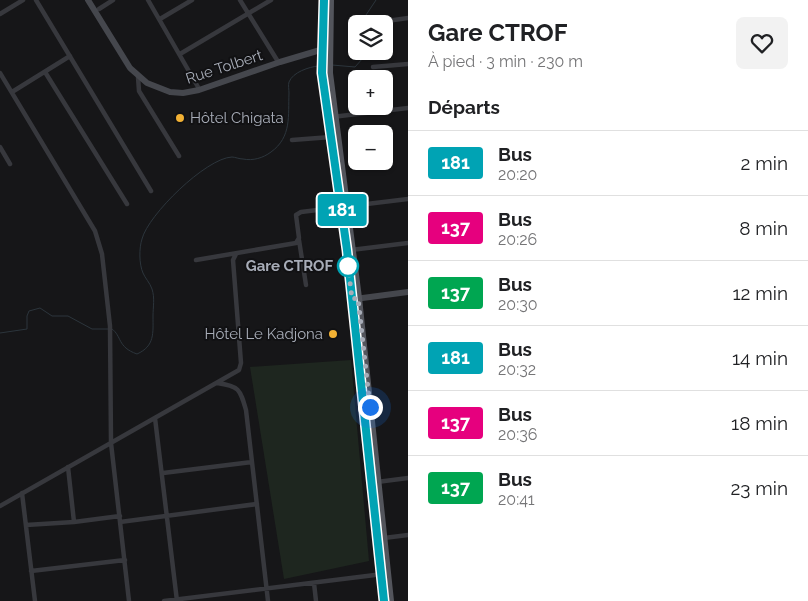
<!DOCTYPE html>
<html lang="fr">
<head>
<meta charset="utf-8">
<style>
	:root { --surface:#fff; --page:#f2f2f2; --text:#202124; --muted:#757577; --line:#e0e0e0 }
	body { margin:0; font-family:Raleway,sans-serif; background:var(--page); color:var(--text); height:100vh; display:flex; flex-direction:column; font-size:19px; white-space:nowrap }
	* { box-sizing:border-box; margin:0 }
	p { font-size:16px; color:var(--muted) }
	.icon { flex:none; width:28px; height:28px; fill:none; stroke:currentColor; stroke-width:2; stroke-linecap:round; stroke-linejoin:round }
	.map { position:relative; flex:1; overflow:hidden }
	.panel { display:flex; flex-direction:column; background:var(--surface); width:400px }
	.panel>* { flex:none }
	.badge { padding:0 10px; border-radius:4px; font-size:18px; line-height:32px }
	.fabs { position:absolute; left:348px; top:15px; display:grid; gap:10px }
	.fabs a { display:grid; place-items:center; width:45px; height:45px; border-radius:8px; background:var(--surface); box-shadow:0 1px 4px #0004; font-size:25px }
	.you { position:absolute; width:25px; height:25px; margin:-12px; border:4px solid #fff; border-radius:50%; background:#1a73e8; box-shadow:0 0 0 8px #1a73e833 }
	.map>.badge { position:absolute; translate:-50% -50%; box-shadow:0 0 0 2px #fff }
	h2 { padding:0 20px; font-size:19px; line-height:45px }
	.round { display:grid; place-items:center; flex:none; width:52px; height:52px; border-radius:8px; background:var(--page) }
	.head { display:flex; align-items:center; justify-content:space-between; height:85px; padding:0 20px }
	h1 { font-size:24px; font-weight:700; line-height:38px }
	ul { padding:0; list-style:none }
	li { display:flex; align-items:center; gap:15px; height:65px; padding:0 20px; border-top:1px solid var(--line) }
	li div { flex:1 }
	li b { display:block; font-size:19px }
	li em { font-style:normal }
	li .badge { min-width:55px; font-weight:700; text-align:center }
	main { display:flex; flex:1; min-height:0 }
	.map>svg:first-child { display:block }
	.green { fill:#1e261f }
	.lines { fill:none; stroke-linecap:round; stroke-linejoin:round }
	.stream { stroke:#2c353c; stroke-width:1 }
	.street { stroke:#37383d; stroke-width:4.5 }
	.secondary { stroke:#45474d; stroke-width:6 }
	.primary { stroke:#53555c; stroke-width:8 }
	.line-casing { stroke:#fff; stroke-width:11 }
	.line { stroke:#00a3b4; stroke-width:8 }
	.walk { stroke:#a8adb8; stroke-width:5; stroke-dasharray:0 9 }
	.poi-dot { fill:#f2b134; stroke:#111113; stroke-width:2 }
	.stop-dot { fill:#fff; stroke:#00a3b4; stroke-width:2.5 }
	.labels { text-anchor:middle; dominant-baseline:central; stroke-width:4; stroke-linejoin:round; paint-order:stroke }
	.street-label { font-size:15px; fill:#a8adb8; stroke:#111113 }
	.poi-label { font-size:15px; fill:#a8adb8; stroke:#111113; text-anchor:start }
	.stop-label { font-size:15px; font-weight:bold; fill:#a8adb8; stroke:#111113; text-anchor:end }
</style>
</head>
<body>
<main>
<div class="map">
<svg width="408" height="601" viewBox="0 0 408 601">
	<rect width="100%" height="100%" fill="#161618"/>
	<!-- green -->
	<path class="green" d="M351,360L369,561L284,579L250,367Z"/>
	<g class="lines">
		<!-- stream -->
		<path class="stream" d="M362,24V21L376,0
			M332,65L355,67L363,58L364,51
			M112,329C122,336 117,347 137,354C155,346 153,333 153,316C153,307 155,298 152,289C150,283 145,278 143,273C139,264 139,248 142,239C148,215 206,158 232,157C235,157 239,159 243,159C253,161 263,158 271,152C292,137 288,115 289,93C289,90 288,85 289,82C293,72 309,67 318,66
			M0,333L27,329V316L29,311L40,308L52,316H68L92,329H108"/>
		<!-- street -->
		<path class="street" d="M36,0L151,191
			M148,0L198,87
			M240,0L277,60
			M99,9L113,0
			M0,14L23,0
			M160,19L192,0
			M380,22L408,18
			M180,54L271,0
			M373,67L408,64
			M45,72L127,204
			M0,73L95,231L102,254L110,326L111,443L129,601
			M138,77L139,91L179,156
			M12,92L70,56
			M332,117L408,108
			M292,140L331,137
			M0,147L10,164
			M299,240L306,285
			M351,250L408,243
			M196,260L296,243L299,238L296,215L301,212L408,199
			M217,383C239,386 240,389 246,410L268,601
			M155,418L177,601
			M68,467L74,522
			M163,473L252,462
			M377,482L408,478
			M22,493L35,601
			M0,506L239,370L241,363L233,260L236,254
			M120,522L257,504
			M26,525L74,522L120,516
			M384,538L408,535
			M31,571L125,560
			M314,583L316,601
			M164,601L383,574"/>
		<!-- secondary -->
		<path class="secondary" d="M88,0L130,68L147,83L170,92L183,93L199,90L280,62L327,48
			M355,299L408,292"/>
		<!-- primary -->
		<path class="primary" d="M324,0L322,73L347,250L384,601
			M330,0L329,73L358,298L390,601"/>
	</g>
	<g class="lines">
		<defs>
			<path id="line" d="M324,0L322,73L347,250L384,601"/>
		</defs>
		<!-- line casing -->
		<use href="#line" class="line-casing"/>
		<!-- line -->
		<use href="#line" class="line"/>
		<!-- walk -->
		<path class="walk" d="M348,266L352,299L358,298L370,407"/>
	</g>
	<!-- markers -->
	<g class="poi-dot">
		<circle cx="180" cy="118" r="5"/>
		<circle cx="333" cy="334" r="5"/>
	</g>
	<circle class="stop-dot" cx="348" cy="266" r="10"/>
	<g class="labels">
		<!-- street labels -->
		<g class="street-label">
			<text transform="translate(224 67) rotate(-18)">Rue Tolbert</text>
		</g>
		<!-- poi labels -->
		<g class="poi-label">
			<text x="190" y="118">Hôtel Chigata</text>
			<text x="323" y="334" text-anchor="end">Hôtel Le Kadjona</text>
		</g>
		<!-- stop labels -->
		<g class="stop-label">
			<text x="333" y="266">Gare CTROF</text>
		</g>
	</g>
</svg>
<div class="fabs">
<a><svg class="icon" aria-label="layers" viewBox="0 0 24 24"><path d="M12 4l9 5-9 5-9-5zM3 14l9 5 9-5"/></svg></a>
<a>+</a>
<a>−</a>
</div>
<div class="you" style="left:370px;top:407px"></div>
<b class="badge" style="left:342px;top:210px;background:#00a3b4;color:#fff">181</b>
</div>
<section class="panel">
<div class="head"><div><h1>Gare CTROF</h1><p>À pied · 3 min · 230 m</p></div><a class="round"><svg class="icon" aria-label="heart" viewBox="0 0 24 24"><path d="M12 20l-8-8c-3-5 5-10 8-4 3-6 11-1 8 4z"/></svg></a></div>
<h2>Départs</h2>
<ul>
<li><span class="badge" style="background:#00a3b4;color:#fff">181</span><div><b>Bus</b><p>20:20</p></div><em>2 min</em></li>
<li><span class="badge" style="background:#e6007e;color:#fff">137</span><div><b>Bus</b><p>20:26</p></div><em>8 min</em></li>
<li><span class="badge" style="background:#00a651;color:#fff">137</span><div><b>Bus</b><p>20:30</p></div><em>12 min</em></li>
<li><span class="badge" style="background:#00a3b4;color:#fff">181</span><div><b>Bus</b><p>20:32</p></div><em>14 min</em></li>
<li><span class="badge" style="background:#e6007e;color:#fff">137</span><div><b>Bus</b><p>20:36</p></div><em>18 min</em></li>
<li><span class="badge" style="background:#00a651;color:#fff">137</span><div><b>Bus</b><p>20:41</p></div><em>23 min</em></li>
</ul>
</section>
</main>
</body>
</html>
